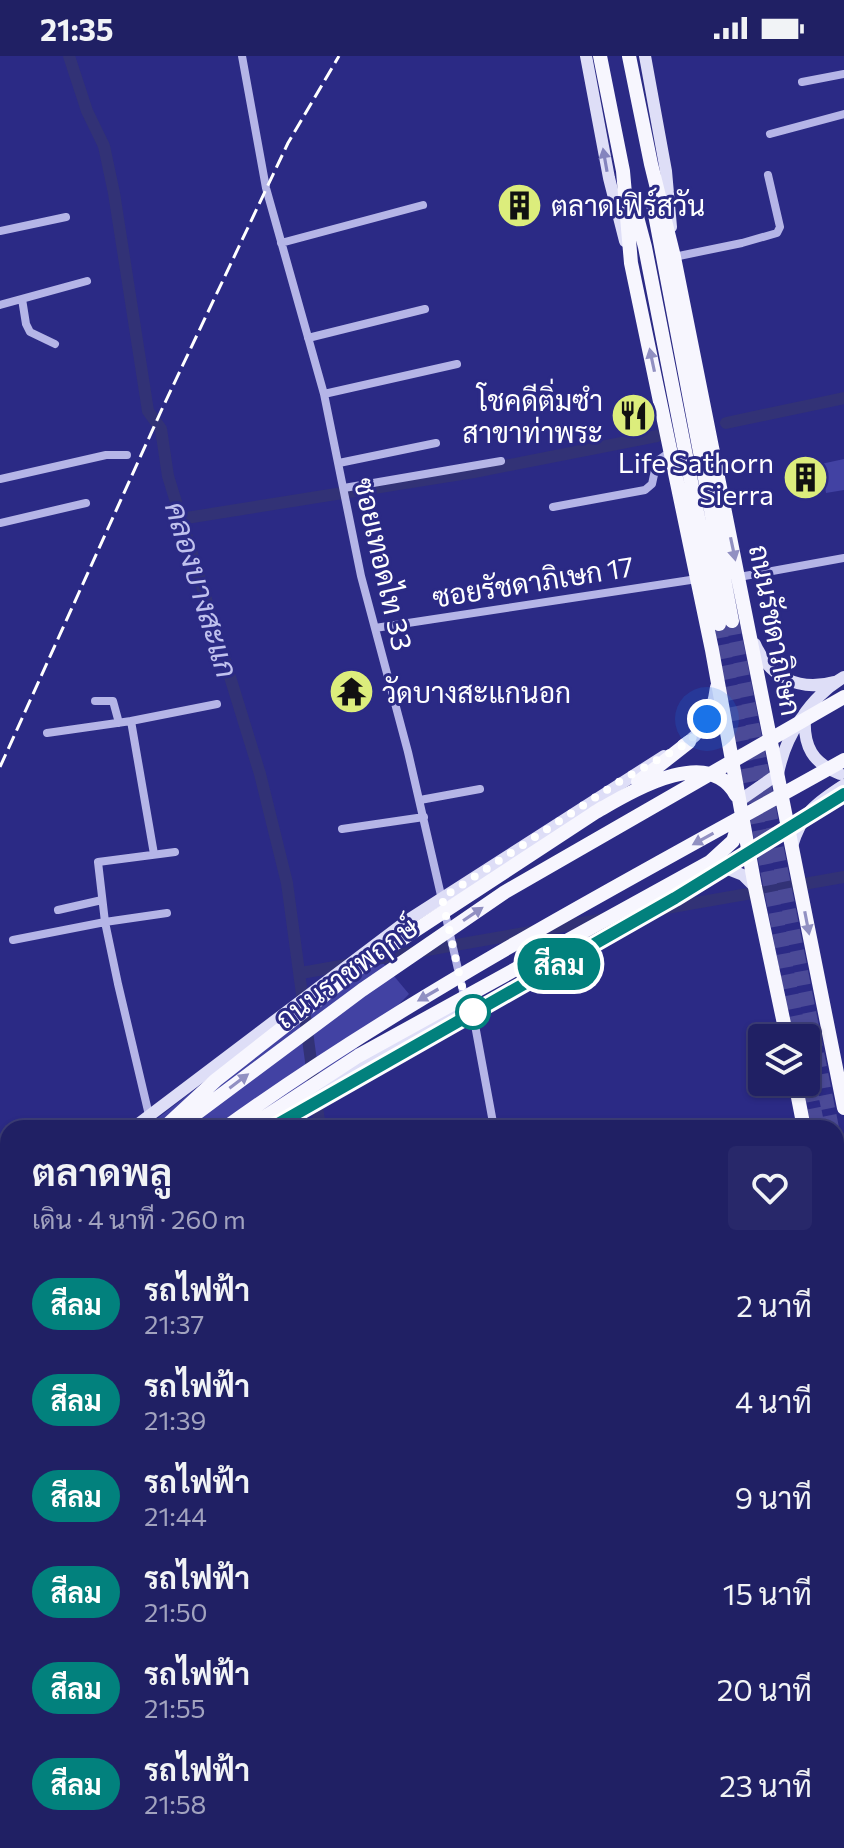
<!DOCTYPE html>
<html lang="th">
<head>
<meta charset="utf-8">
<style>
	:root { --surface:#202064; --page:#28286a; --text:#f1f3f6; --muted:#a2a3bf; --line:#3d3e78 }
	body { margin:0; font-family:Commissioner,Sarabun,sans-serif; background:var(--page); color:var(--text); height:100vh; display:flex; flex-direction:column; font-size:30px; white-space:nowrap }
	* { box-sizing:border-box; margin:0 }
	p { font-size:26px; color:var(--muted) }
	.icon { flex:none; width:44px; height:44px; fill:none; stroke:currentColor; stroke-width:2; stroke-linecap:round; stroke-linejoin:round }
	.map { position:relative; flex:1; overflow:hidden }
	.details { position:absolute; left:0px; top:1064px; width:844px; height:728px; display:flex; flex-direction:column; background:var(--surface); border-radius:24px 24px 0 0; box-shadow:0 2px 6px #0004,0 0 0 2px var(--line) }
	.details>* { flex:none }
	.badge { padding:0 16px; border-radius:26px; font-size:28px; line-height:52px }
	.tools { position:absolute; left:748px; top:968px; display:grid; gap:16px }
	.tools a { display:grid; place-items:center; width:72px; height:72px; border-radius:8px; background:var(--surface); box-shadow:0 2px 6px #0004,0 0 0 2px var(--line); font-size:40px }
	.you { position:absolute; width:40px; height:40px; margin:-20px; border:6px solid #fff; border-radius:50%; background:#1a73e8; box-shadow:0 0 0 12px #1a73e833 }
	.map>.badge { position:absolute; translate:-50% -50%; box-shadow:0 0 0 4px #fff }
	.round { display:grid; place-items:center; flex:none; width:84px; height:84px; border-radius:8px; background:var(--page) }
	.summary { display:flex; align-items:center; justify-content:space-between; height:136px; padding:0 32px }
	h1 { font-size:38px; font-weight:700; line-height:60px }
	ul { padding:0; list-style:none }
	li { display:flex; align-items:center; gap:24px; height:96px; padding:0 32px }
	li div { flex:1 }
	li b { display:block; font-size:30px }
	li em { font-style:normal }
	li .badge { min-width:88px; font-weight:700; text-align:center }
	.status { display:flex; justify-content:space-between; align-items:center; height:56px; padding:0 40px; background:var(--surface); direction:ltr }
	.status svg { height:22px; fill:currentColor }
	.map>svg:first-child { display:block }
	.green { fill:#4242a3 }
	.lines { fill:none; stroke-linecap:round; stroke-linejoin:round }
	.canal { stroke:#323276; stroke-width:12 }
	.primary-tunnel { stroke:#4b4a97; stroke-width:14; stroke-dasharray:14 7; stroke-linecap:butt }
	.street { stroke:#b5b5e7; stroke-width:8 }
	.secondary { stroke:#dedef7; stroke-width:12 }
	.primary { stroke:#f7f6fe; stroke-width:14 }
	.rail { stroke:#fff; stroke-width:3; stroke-dasharray:14 6; stroke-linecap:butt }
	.oneway { fill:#8484be }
	.oneway2 { fill:#9190c2 }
	.line-casing { stroke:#fff; stroke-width:18 }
	.line { stroke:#02817d; stroke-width:12 }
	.walk { stroke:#fff; stroke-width:8; stroke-dasharray:0 14.4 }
	.stop-dot { fill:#fff; stroke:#02817d; stroke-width:4 }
	.labels { text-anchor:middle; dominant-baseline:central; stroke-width:6; stroke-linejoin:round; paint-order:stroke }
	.poi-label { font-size:28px; fill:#fff; stroke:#2b2a85; text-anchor:start }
	.street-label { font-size:28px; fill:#fff; stroke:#2b2a85 }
	.water-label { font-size:30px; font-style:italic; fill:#c0c1ee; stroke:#2b2a85 }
</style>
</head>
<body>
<div class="status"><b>21:35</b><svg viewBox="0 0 49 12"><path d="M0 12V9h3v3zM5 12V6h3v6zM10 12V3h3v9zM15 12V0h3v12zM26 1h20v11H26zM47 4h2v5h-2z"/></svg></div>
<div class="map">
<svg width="844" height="1792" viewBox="0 0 844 1792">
	<rect width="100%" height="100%" fill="#2b2a85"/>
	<!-- green -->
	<path class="green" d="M844,403V434L826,437L821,408Z
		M373,895L409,938L357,991L363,1002L253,1072H145Z"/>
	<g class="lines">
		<!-- canal -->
		<path class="canal" d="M69,0L87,55L104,90L114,137L148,355L161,373L168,420L260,718L287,827L320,1072
			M726,367L844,342
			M180,463L474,416L657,380
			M370,904L844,821
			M301,917L352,908
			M0,1320H8
			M836,1582L844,1581
			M836,1672L844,1671
			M836,1762H844
			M492,1784L495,1792
			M617,1792L649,1784"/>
		<!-- primary-tunnel -->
		<path class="primary-tunnel" d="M732,565L832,1072
			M719,568L800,982
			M806,1011L818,1072
			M836,1092L844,1133
			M836,1163L844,1203"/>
		<!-- street -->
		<path class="street" d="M242,0L266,132L324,338L361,520L408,696L466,948L475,969L494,1072
			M802,26L844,18
			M770,78L844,58
			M0,175L66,161
			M281,187L423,149
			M674,201L742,187L777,177L780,171L768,119
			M22,243L26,268L30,276L55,288
			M0,249L87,225
			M308,282L425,253
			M324,338L457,308
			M339,407L436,387
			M0,423L106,399H127
			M344,432L501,405
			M553,451L645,434L652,428L657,405L670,396
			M0,467L86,447
			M739,521L844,502
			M375,572L697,523
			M95,645H113L119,667
			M131,665L217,648
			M47,677L131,665L154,798
			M420,744L480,733
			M342,773L424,761
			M58,854L102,844
			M13,884L105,866L167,857
			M149,1059L118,928L105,866L98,806L175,796
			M528,1072L583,1066
			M836,1298L844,1297
			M0,1479L8,1478
			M0,1614L8,1613
			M4,1659L8,1658
			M19,1784L22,1792
			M382,1784L384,1792
			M655,1784V1792
			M156,1792L188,1784"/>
		<!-- secondary -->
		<path class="secondary" d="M586,0L609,122L625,185
			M645,0L666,115L671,171
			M755,588C769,621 799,636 834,626
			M805,661C803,691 813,707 840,718
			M683,689C704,677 713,654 716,631
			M739,745L778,718C785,680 810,641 844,621
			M792,790C802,757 816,747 844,729
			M704,811L710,806L743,819L755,831
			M296,1048L463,950
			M133,1072L408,864L664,700
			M0,1178L8,1173
			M0,1244L8,1240"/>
		<!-- primary -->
		<path class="primary" d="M600,0L623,115L631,207L712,594L755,831L787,982
			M629,0L651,108L674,201L844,1052
			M632,142L645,191L719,568
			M653,148L732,565
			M638,726L689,686
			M594,757C628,738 707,687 736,739
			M795,1026L804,1072
			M164,1072L216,1024L364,908L602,752
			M177,1072L362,934L505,836L844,641
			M225,1072C420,932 635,821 844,704
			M248,1072L358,1000L710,806L733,785L740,763
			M0,1201L8,1197
			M0,1231L8,1227
			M836,1238L844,1281"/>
		<!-- rail -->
		<path class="rail" d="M0,711L162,353L288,87L339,0
			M271,1072L675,842L844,738
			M0,1252L8,1248"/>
	</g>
	<!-- one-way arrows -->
	<defs><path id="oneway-solid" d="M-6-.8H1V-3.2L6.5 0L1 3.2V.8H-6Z" transform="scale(2)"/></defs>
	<use class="oneway" href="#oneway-solid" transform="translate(605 104) rotate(-100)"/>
	<g class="oneway2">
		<use href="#oneway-solid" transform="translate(652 304) rotate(-102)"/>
		<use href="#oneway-solid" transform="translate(733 493) rotate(78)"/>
		<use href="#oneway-solid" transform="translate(703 783) rotate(151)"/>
		<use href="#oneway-solid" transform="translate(473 858) rotate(-34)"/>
		<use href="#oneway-solid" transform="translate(807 867) rotate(79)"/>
		<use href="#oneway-solid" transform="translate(428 939) rotate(150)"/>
		<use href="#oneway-solid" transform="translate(239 1025) rotate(-37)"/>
	</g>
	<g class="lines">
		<defs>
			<path id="line" d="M271,1072L675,842L844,738"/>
		</defs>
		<!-- line casing -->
		<use href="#line" class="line-casing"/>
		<!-- line -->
		<use href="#line" class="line"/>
		<!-- walk -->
		<path class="walk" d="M473,956L466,948L442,842L622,724L689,686L707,663"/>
	</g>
	<!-- icons -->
	<defs>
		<symbol id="building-disc" viewBox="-11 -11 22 22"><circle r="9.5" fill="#dced7c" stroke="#2b2a85"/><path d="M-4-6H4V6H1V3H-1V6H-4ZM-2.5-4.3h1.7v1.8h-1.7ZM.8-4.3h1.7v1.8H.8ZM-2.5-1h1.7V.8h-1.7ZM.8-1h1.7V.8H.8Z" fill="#111"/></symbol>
		<symbol id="restaurant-disc" viewBox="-11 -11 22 22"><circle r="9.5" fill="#dced7c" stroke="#2b2a85"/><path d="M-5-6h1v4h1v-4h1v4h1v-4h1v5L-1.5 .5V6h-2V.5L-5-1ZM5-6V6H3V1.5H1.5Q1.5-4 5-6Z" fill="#111"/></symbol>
		<symbol id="temple-disc" viewBox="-11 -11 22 22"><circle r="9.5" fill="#dced7c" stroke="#2b2a85"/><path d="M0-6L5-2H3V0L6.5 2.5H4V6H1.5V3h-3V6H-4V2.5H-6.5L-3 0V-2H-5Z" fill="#111"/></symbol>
	</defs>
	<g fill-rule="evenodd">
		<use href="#building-disc" x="494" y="124" width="51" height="51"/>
		<use href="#restaurant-disc" x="608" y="334" width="51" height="51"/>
		<use href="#building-disc" x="780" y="396" width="51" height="51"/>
		<use href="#temple-disc" x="326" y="610" width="51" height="51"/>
	</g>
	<!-- markers -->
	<circle class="stop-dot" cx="473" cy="956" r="16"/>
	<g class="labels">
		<!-- poi labels -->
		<g class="poi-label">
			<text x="551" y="149">ตลาดเฟิร์สวัน</text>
			<text x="603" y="344" text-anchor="end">โชคดีติ่มซำ<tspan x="603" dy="32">สาขาท่าพระ</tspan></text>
			<text x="774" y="406" text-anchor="end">Life Sathorn<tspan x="774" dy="32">Sierra</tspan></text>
			<text x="382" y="636">วัดบางสะแกนอก</text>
		</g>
		<!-- street labels -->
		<g class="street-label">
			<text transform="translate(384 508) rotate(77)">ซอยเทอดไท 33</text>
			<text transform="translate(533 525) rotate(-9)">ซอยรัชดาภิเษก 17</text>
			<text transform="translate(776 574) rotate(79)">ถนนรัชดาภิเษก</text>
			<text transform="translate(346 916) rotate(-36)">ถนนราชพฤกษ์</text>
		</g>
		<!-- water labels -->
		<g class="water-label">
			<text transform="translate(203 533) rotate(73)">คลองบางสะแก</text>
		</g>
	</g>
</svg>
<div class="tools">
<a><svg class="icon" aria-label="layers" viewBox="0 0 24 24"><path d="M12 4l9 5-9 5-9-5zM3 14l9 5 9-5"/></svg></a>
</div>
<div class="you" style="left:707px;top:663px"></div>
<b class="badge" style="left:559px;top:908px;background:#02817d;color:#fff">สีลม</b>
<section class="details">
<div class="summary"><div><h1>ตลาดพลู</h1><p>เดิน · 4 นาที · 260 m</p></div><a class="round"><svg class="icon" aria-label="heart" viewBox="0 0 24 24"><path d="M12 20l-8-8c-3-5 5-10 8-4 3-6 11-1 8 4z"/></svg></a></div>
<ul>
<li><span class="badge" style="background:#02817d;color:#fff">สีลม</span><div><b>รถไฟฟ้า</b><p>21:37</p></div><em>2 นาที</em></li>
<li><span class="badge" style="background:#02817d;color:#fff">สีลม</span><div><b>รถไฟฟ้า</b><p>21:39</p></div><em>4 นาที</em></li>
<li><span class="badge" style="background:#02817d;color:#fff">สีลม</span><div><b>รถไฟฟ้า</b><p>21:44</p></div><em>9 นาที</em></li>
<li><span class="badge" style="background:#02817d;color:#fff">สีลม</span><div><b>รถไฟฟ้า</b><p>21:50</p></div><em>15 นาที</em></li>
<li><span class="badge" style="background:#02817d;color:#fff">สีลม</span><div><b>รถไฟฟ้า</b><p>21:55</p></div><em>20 นาที</em></li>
<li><span class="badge" style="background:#02817d;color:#fff">สีลม</span><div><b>รถไฟฟ้า</b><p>21:58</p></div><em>23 นาที</em></li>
</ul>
</section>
</div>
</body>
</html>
